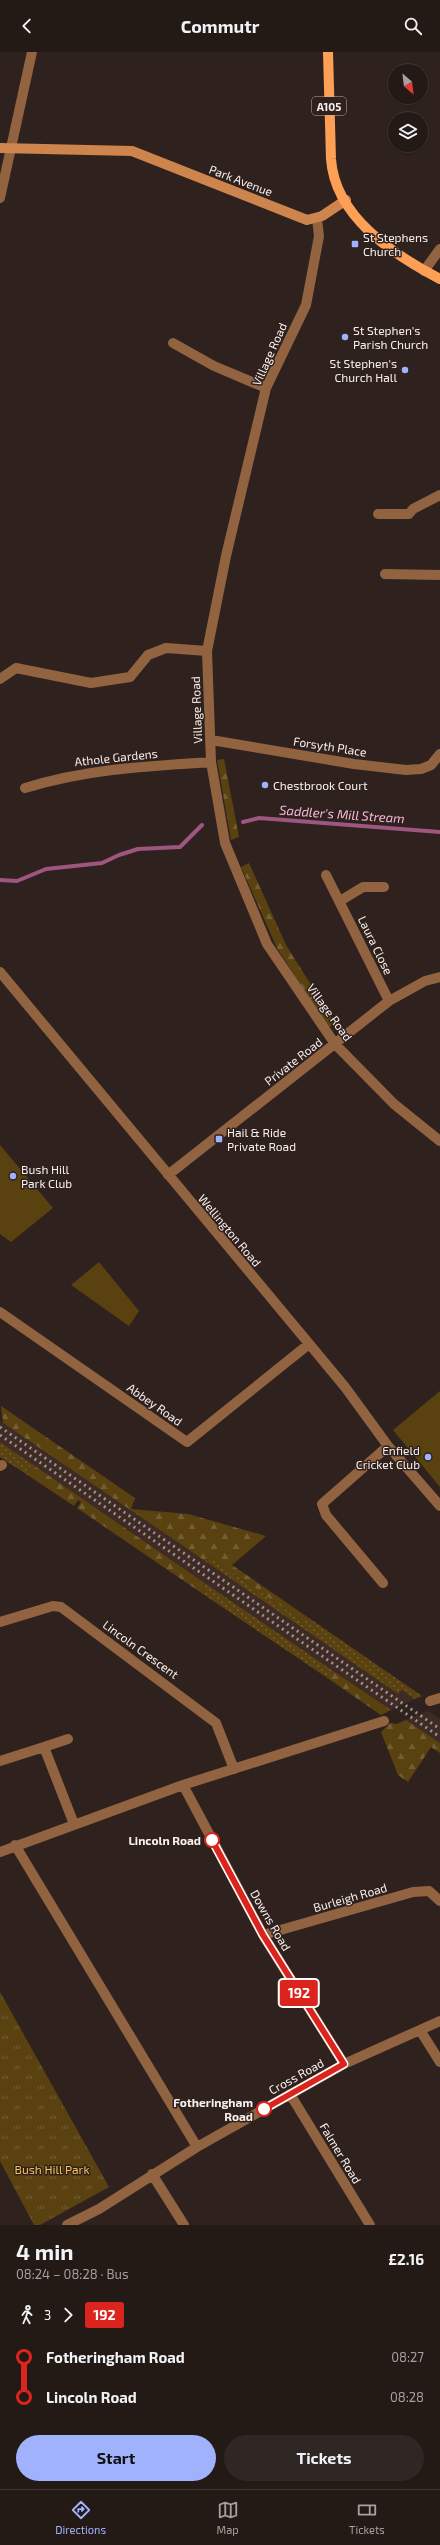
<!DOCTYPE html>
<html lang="en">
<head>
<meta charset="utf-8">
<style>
	:root { --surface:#231a16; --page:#2f2723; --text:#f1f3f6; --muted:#a3a1a1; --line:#403835; --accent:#a1b2fd }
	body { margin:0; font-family:"Exo 2",sans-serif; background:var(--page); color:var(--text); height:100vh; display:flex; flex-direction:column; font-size:15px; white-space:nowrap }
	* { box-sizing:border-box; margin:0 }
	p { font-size:13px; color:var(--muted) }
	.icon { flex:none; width:22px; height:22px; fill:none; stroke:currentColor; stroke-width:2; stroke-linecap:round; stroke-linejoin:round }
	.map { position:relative; height:2173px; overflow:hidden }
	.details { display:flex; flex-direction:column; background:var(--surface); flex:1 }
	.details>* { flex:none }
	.badge { padding:0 8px; border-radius:3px; font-size:14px; line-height:26px }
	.needle { width:26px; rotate:152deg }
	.tools { position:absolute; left:388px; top:12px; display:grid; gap:8px }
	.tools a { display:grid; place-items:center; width:40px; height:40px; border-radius:50%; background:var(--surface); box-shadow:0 1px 3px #0004,0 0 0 1px var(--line); font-size:20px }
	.map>.badge { position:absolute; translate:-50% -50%; box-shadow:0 0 0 2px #fff }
	.legs { display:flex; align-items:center; gap:6px; height:44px; padding:0 16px; font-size:13px }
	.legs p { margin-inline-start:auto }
	.headline { display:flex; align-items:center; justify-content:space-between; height:68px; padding:0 16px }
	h1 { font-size:22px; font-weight:700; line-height:30px }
	.action { display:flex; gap:8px; margin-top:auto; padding:8px 16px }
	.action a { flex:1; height:46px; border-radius:24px; background:var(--accent); color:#111; font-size:16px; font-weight:700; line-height:46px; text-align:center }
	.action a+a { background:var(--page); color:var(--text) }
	ul { padding:0 16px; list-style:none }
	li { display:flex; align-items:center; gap:14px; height:40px; font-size:15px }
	li i { display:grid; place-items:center; width:6px; height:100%; margin:0 5px; background:currentColor }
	li i::after { content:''; width:10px; height:10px; margin:-5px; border:3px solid; border-radius:50%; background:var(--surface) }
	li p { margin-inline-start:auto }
	li:first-child i { background:linear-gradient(#0000 50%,currentColor 0) }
	li:last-child i { background:linear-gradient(currentColor 50%,#0000 0) }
	header { display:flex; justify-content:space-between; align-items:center; height:52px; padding:0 16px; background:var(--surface); font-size:18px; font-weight:700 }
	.dock { display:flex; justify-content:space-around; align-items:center; height:56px; border-top:1px solid var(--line); background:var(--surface); font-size:11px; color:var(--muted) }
	.dock a { display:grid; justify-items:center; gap:2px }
	.dock .current { color:var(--accent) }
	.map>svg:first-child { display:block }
	.built { fill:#3f2b26 }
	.grass { fill:url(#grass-dots) }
	.forest { fill:url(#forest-firs) }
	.park { fill:url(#park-tufts) }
	.garden { fill:#5a4210 }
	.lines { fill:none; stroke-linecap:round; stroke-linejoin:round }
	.stream { stroke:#9e557f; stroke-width:4 }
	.street { stroke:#916341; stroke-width:10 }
	.secondary { stroke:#ce854d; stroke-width:10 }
	.primary { stroke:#fd9f54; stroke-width:10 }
	.rail { stroke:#9e928f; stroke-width:3; stroke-dasharray:2 4; stroke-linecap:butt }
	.line-1-casing { stroke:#fff; stroke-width:9 }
	.line-1 { stroke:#dc241f; stroke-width:6 }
	.poi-dot { fill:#a1b2fd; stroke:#2f221e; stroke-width:1.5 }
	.stop-1-dot { fill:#fff; stroke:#dc241f; stroke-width:2 }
	.labels { text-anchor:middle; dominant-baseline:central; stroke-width:3; stroke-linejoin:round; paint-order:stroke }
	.shield { fill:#2f221e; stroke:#bcb2ae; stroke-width:1 }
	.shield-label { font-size:11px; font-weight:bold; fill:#f9efec }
	.street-label { font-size:12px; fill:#f9efec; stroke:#2f221e }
	.poi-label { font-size:12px; fill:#f9efec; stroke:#2f221e; text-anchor:start }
	.stop-label { font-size:12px; font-weight:bold; fill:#f9efec; stroke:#2f221e; text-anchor:end }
	.park-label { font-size:12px; fill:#f9c054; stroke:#2f221e }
	.water-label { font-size:13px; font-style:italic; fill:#f7b9db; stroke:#2f221e }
</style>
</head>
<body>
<header><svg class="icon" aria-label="back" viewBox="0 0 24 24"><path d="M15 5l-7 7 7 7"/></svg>Commutr<svg class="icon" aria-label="search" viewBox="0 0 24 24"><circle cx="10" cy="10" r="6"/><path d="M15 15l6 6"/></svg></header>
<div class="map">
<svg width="440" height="2173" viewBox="0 0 440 2173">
	<defs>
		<pattern id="grass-dots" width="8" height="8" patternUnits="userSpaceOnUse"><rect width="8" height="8" fill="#5a4210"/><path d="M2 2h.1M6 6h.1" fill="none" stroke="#725e33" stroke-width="1.8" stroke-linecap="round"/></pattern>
		<pattern id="forest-firs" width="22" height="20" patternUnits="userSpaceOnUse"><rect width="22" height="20" fill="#5a4210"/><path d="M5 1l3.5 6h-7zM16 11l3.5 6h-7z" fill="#725e33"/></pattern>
		<pattern id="park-tufts" width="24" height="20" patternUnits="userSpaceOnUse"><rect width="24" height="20" fill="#5a4210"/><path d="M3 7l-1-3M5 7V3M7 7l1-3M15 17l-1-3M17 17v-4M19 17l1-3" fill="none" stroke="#725e33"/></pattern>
	</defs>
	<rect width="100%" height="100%" fill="#2f221e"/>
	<!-- built -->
	<path class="built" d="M0,1369L398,1642L402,1638L415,1647L391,1658L0,1390Z
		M428,1659L440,1667V1691L406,1668Z"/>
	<!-- grass -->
	<path class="grass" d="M0,1390L32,1412L26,1422L0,1405Z
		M202,1507L214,1508L300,1567L306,1564L422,1644L415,1647L402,1638L398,1642Z
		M205,1531L335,1620L326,1625L203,1542Z"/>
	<!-- forest -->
	<path class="forest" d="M224,707L239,785L231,788L217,708Z
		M249,811L286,893L335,971L328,976L277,896L241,815Z
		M1,1354L135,1446L131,1457L188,1462L266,1484L232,1513L306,1564L300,1567L214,1508L202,1507L3,1371Z
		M32,1412L205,1531L203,1542L77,1456L81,1450L78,1448L74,1454L26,1422Z
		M335,1620L391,1658L381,1663L326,1625Z
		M406,1668L440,1691V1701L431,1695L408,1730L398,1723L381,1680L390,1671L397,1672Z"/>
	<!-- park -->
	<path class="park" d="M0,1940L109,2135L40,2173H34L0,2109Z"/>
	<!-- garden -->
	<path class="garden" d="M0,1093L53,1156L11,1190L0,1182Z
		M99,1210L139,1259L129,1274L71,1233Z
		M440,1339V1435L393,1378Z"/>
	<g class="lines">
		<!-- stream -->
		<path class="stream" d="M243,770L259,766L440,780
			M0,828L17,829L46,817L102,811L119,803L138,797L180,795L202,773"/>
		<!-- street -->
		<path class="street" d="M0,146L32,0
			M317,167L319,184L306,253L266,336L226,504L207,599L211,710L225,791L267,892L335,992L394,1052L440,1089
			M424,219L440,197
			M173,291L214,314L266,336
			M378,462H409L413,457L440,443
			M385,522L440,523
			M0,627L16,616L91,631L130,625L148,603L166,596L207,599
			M211,688L354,712L406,718L421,717L431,713L440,702
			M25,736C86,717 148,714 211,710
			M326,823L389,949
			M340,849L363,835H384
			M0,920L345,1335L388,1394L440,1454
			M168,1123L389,949L425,929L440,925
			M0,1260L187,1390L309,1292
			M0,1414L2,1413
			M383,1531L326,1463L322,1452L388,1394
			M0,1570L53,1554L61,1555L216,1671L234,1717
			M430,1649L440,1646
			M44,1695L68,1687
			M0,1709L44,1695L74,1772
			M183,1733L263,1883L344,2012
			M15,1793L197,2095
			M0,1800L183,1733L384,1669
			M263,1883L413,1840L429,1839L440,1849
			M420,1978L440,2010
			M290,2042L370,2173
			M152,2122L184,2173
			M67,2173L99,2157L197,2095L344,2012L440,1969"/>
		<!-- secondary -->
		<path class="secondary" d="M0,96L132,99L307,168L322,164L346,148"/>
		<!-- primary -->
		<path class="primary" d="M328,0L331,107C335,165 394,203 440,227"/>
		<!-- rail -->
		<path class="rail" d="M0,1375L440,1677
			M0,1383L440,1685"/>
	</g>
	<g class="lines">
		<defs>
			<path id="line-1" d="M212,1788L263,1883L344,2012L264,2057"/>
		</defs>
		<!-- line-1 casing -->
		<use href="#line-1" class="line-1-casing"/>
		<!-- line-1 -->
		<use href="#line-1" class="line-1"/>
	</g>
	<!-- markers -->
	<g class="poi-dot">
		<rect x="351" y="188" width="8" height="8" rx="2"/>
		<circle cx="345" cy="285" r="4"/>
		<circle cx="405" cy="318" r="4"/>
		<circle cx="265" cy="733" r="4"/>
		<rect x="215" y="1083" width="8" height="8" rx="2"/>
		<circle cx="13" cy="1124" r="4"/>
		<circle cx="428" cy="1405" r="4"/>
	</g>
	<g class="stop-1-dot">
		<circle cx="212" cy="1788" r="7"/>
		<circle cx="264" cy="2057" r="7"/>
	</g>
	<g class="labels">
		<!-- shield labels -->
		<rect class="shield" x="312" y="45" width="34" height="18" rx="3"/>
		<g class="shield-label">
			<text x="329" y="54">A105</text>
		</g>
		<!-- street labels -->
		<g class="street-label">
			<text transform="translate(241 128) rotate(21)">Park Avenue</text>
			<text transform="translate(269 302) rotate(-66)">Village Road</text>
			<text transform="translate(196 658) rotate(-92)">Village Road</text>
			<text transform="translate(330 694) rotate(9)">Forsyth Place</text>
			<text transform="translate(116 705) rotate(-6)">Athole Gardens</text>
			<text transform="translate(376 893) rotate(64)">Laura Close</text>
			<text transform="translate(330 960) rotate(54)">Village Road</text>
			<text transform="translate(293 1009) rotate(-38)">Private Road</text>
			<text transform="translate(230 1178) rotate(50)">Wellington Road</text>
			<text transform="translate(155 1352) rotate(35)">Abbey Road</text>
			<text transform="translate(141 1597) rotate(36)">Lincoln Crescent</text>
			<text transform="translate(350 1845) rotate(-16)">Burleigh Road</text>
			<text transform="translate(271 1868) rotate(60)">Downs Road</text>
			<text transform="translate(296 2024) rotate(-29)">Cross Road</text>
			<text transform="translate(341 2101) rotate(59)">Falmer Road</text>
		</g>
		<!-- poi labels -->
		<g class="poi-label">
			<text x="363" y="185">St Stephens<tspan x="363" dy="14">Church</tspan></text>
			<text x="353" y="278">St Stephen's<tspan x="353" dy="14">Parish Church</tspan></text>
			<text x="397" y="311" text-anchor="end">St Stephen's<tspan x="397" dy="14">Church Hall</tspan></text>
			<text x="273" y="733">Chestbrook Court</text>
			<text x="227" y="1080">Hail &amp; Ride<tspan x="227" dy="14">Private Road</tspan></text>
			<text x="21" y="1117">Bush Hill<tspan x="21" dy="14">Park Club</tspan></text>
			<text x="420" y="1398" text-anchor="end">Enfield<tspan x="420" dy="14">Cricket Club</tspan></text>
		</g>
		<!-- stop labels -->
		<g class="stop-label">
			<text x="201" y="1788">Lincoln Road</text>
			<text x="253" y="2050">Fotheringham<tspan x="253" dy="14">Road</tspan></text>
		</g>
		<!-- park labels -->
		<g class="park-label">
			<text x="52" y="2117">Bush Hill Park</text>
		</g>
		<!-- water labels -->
		<g class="water-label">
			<text transform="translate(342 762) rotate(4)">Saddler's Mill Stream</text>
		</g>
	</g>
</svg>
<div class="tools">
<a><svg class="needle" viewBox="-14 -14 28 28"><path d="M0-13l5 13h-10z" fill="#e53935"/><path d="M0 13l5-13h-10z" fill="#a3a1a1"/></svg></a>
<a><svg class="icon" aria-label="layers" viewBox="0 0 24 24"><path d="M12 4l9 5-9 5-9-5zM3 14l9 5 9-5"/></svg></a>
</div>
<b class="badge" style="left:299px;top:1941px;background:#dc241f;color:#fff">192</b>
</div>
<section class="details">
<div class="headline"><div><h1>4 min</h1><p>08:24 – 08:28 · Bus</p></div><b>£2.16</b></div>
<div class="legs"><svg class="icon" aria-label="walk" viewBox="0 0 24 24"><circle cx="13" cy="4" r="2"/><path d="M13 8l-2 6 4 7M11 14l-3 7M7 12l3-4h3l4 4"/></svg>3<svg class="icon" aria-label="forward" viewBox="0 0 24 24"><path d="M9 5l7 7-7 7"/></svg><b class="badge" style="background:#dc241f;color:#fff">192</b></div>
<ul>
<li><i style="color:#dc241f"></i><b>Fotheringham Road</b><p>08:27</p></li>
<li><i style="color:#dc241f"></i><b>Lincoln Road</b><p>08:28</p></li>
</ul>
<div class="action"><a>Start</a><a>Tickets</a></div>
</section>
<nav class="dock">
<a class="current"><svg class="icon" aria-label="directions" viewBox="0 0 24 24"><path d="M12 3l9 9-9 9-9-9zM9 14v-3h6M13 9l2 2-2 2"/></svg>Directions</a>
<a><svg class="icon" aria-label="map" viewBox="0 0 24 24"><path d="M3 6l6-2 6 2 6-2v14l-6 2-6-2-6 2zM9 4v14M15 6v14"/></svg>Map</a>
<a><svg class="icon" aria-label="tickets" viewBox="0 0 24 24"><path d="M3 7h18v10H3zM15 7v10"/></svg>Tickets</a>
</nav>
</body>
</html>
